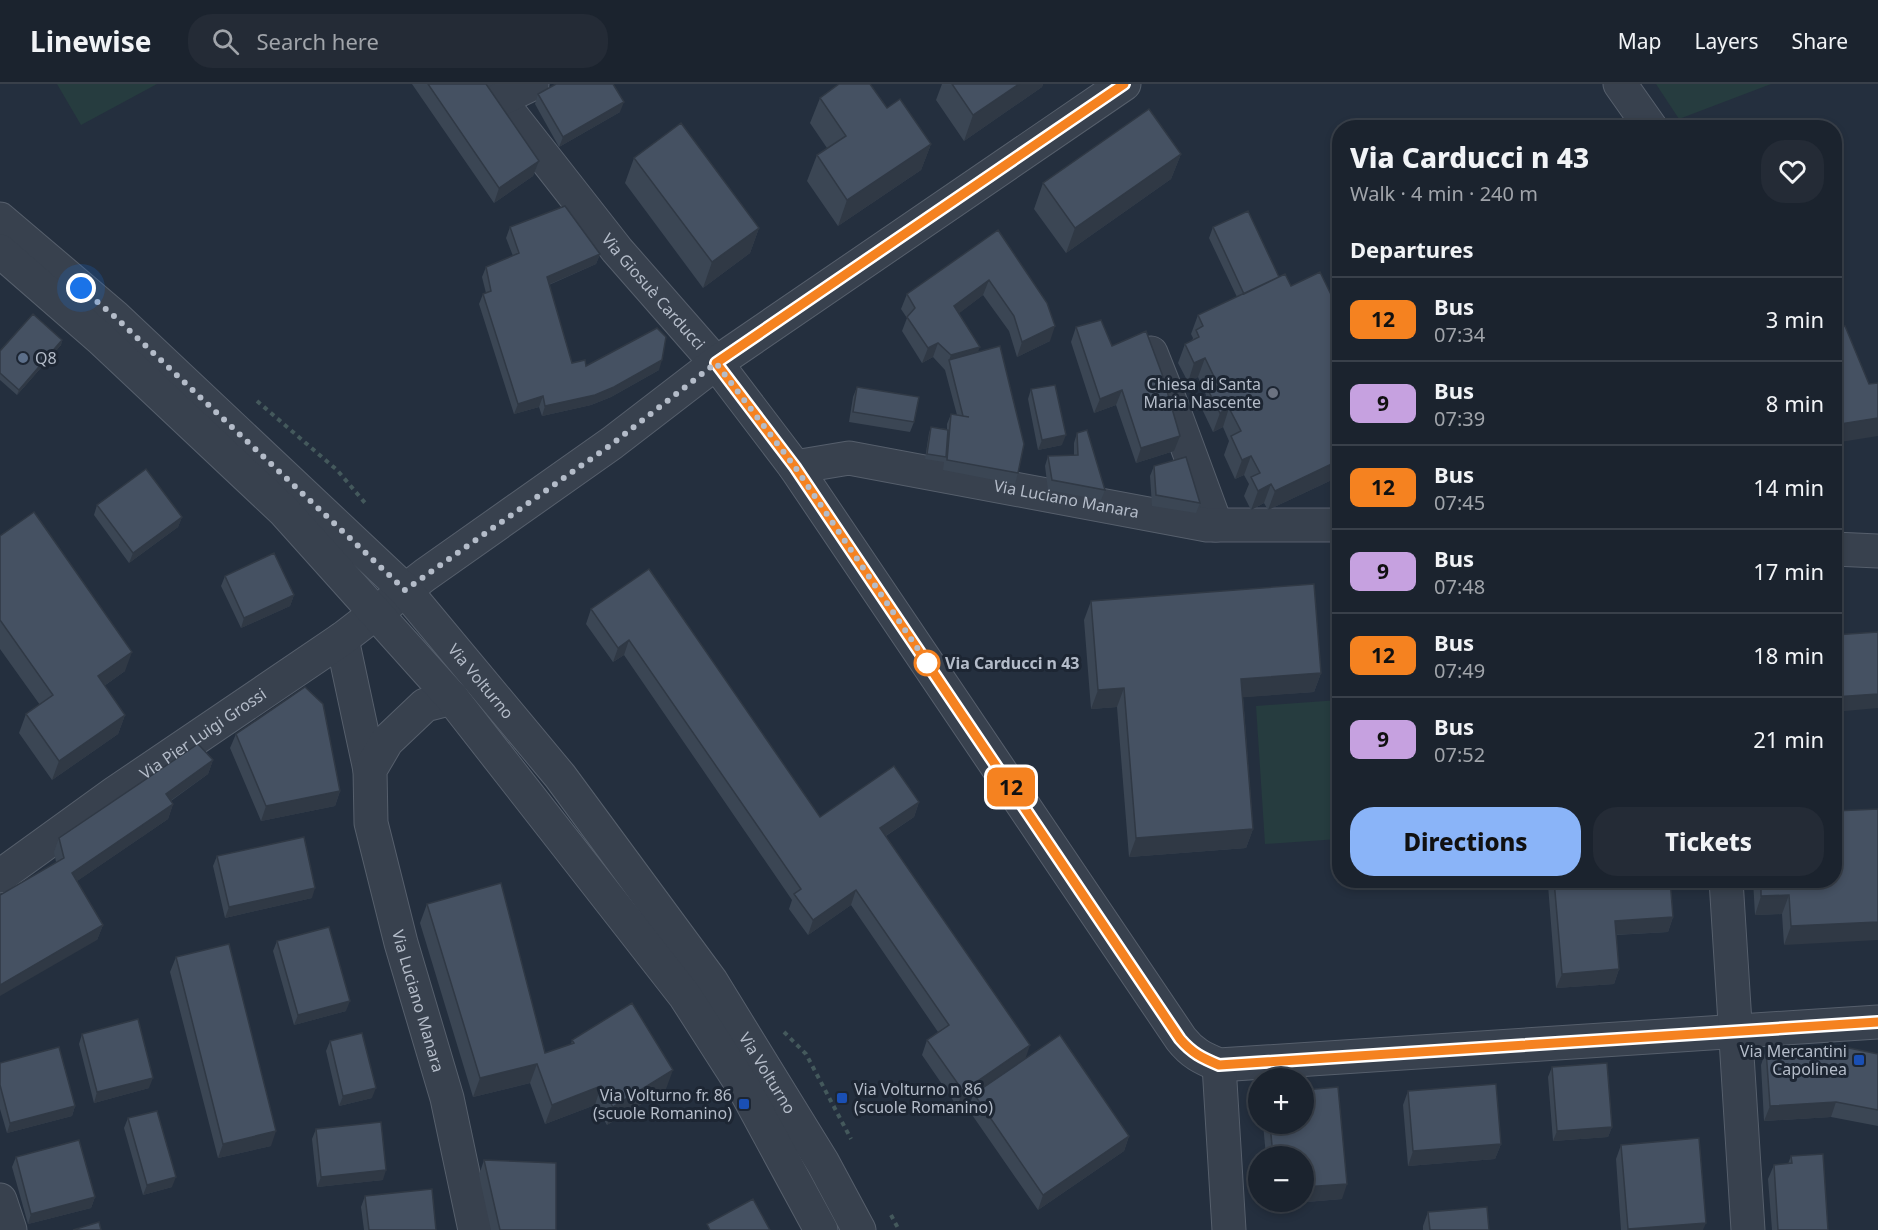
<!DOCTYPE html>
<html lang="en">
<head>
<meta charset="utf-8">
<style>
	:root { --surface:#1b232e; --page:#242b36; --text:#f1f3f6; --muted:#a0a4aa; --line:#39404a; --accent:#8ab4f8 }
	body { margin:0; font-family:"Noto Sans",sans-serif; background:var(--page); color:var(--text); height:100vh; display:flex; flex-direction:column; font-size:22px; white-space:nowrap }
	* { box-sizing:border-box; margin:0 }
	p { font-size:20px; color:var(--muted) }
	.icon { flex:none; width:33px; height:33px; fill:none; stroke:currentColor; stroke-width:2; stroke-linecap:round; stroke-linejoin:round }
	.map { position:relative; flex:1; overflow:hidden }
	.details { position:absolute; left:1332px; top:36px; width:510px; height:768px; display:flex; flex-direction:column; background:var(--surface); border-radius:24px; box-shadow:0 3px 9px #0003,0 0 0 2px var(--line) }
	.details>* { flex:none }
	.badge { padding:0 12px; border-radius:9px; font-size:21px; line-height:39px }
	.fabs { position:absolute; left:1248px; top:984px; display:grid; gap:12px }
	.fabs a { display:grid; place-items:center; width:66px; height:66px; border-radius:50%; background:var(--surface); box-shadow:0 3px 9px #0003,0 0 0 2px var(--line); font-size:30px }
	.you { position:absolute; width:30px; height:30px; margin:-15px; border:4px solid #fff; border-radius:50%; background:#1a73e8; box-shadow:0 0 0 9px #1a73e833 }
	.map>.badge { position:absolute; translate:-50% -50%; box-shadow:0 0 0 3px #fff }
	h2 { padding:0 18px; font-size:22px; line-height:54px }
	.round { display:grid; place-items:center; flex:none; width:63px; height:63px; border-radius:24px; background:var(--page) }
	.overview { display:flex; align-items:center; justify-content:space-between; height:102px; padding:0 18px }
	h1 { font-size:28px; font-weight:800; line-height:45px }
	.action { display:flex; gap:12px; margin-top:auto; padding:12px 18px }
	.action a { flex:1; height:69px; border-radius:24px; background:var(--accent); color:#111; font-size:24px; font-weight:800; line-height:69px; text-align:center }
	.action a+a { background:var(--page); color:var(--text) }
	ul { padding:0; list-style:none }
	li { display:flex; align-items:center; gap:18px; height:84px; padding:0 18px; border-top:2px solid var(--line) }
	li div { flex:1 }
	li b { display:block; font-size:22px }
	li em { font-style:normal }
	li .badge { min-width:66px; font-weight:700; text-align:center }
	header { display:flex; align-items:center; gap:36px; box-sizing:border-box; height:84px; padding:0 30px; background:var(--surface); border-bottom:2px solid var(--line) }
	header strong { font-size:28px }
	nav { display:flex; gap:33px; margin-inline-start:auto; font-size:21px }
	.search { width:420px; height:54px; background:var(--page); display:flex; align-items:center; gap:15px; box-sizing:border-box; padding:0 21px; border-radius:24px; color:var(--muted); font-size:22px }
	.map>svg:first-child { display:block }
	.green { fill:#263c3f }
	.lines { fill:none; stroke-linecap:round; stroke-linejoin:round }
	.minor-casing { stroke:#565f6c; stroke-width:35 }
	.tertiary-casing { stroke:#565f6c; stroke-width:35 }
	.path { stroke:#44595c; stroke-width:4; stroke-dasharray:4.5 4.5; stroke-linecap:butt }
	.minor { stroke:#38414e; stroke-width:33 }
	.tertiary { stroke:#38414e; stroke-width:33 }
	.wall { fill:#3b4654 }
	.shaded-wall { fill:#303945 }
	.building { fill:#455162; stroke:#303945; stroke-width:1.5 }
	.line-casing { stroke:#fff; stroke-width:14 }
	.line { stroke:#f58220; stroke-width:9 }
	.walk { stroke:#b4bcc9; stroke-width:6; stroke-dasharray:0 10.8 }
	.service-dot { fill:#5c6f8a; stroke:#1d2633; stroke-width:2 }
	.worship-dot { fill:#6b7280; stroke:#1d2633; stroke-width:2 }
	.stop-dot { fill:#fff; stroke:#f58220; stroke-width:3 }
	.transit-dot { fill:#1a4fb4; stroke:#1d2633; stroke-width:2 }
	.labels { text-anchor:middle; dominant-baseline:central; stroke-width:6; stroke-linejoin:round; paint-order:stroke }
	.street-label { font-size:16px; fill:#b4bcc9; stroke:#1d2633 }
	.poi-label { font-size:16px; fill:#b4bcc9; stroke:#1d2633; text-anchor:end }
	.stop-label { font-size:16px; font-weight:bold; fill:#b4bcc9; stroke:#1d2633; text-anchor:start }
</style>
</head>
<body>
<header>
<strong>Linewise</strong>
<div class="search"><svg class="icon" aria-label="search" viewBox="0 0 24 24"><circle cx="10" cy="10" r="6"/><path d="M15 15l6 6"/></svg>Search here</div>
<nav><a>Map</a><a>Layers</a><a>Share</a></nav>
</header>
<div class="map">
<svg width="1878" height="1146" viewBox="0 0 1878 1146">
	<rect width="100%" height="100%" fill="#242f3e"/>
	<!-- green -->
	<path class="green" d="M57,0H157L81,41Z
		M1656,0H1771L1679,35Z
		M1339,616V755L1265,760L1256,622Z"/>
	<g class="lines">
		<defs>
			<g id="minor">
				<path id="s1" d="M487,0L617,166L716,279L795,383L1181,955C1192,969 1202,974 1219,981L1878,938"/>
				<path d="M1620,0L1651,44"/>
				<path d="M499,16L532,0"/>
				<path d="M1151,269L1174,327L1216,441"/>
				<path id="s2" d="M795,383L849,374L1207,441H1340"/>
				<path d="M1834,465L1878,467"/>
				<path d="M342,555L370,686"/>
				<path id="s3" d="M452,614L425,621L387,657L370,686L371,739L401,859L447,1014L475,1146"/>
				<path id="s4" d="M0,792L115,709L342,555L425,491L612,359L716,279L1124,0"/>
				<path d="M1726,796L1748,1146"/>
				<path d="M1219,981L1229,1146"/>
				<path d="M0,1116L10,1146"/>
			</g>
			<g id="tertiary">
				<path id="s5" d="M0,135L114,232L405,506L560,692L711,897L823,1079L859,1146"/>
				<path d="M0,167L100,254L284,427L452,614L685,912L744,1004L821,1146"/>
			</g>
		</defs>
		<!-- minor casing -->
		<use href="#minor" class="minor-casing"/>
		<!-- tertiary casing -->
		<use href="#tertiary" class="tertiary-casing"/>
		<!-- path -->
		<path class="path" d="M257,317L337,386L366,420
			M784,948L806,970L851,1055
			M891,1131L899,1146"/>
		<!-- minor -->
		<use href="#minor" class="minor"/>
		<!-- tertiary -->
		<use href="#tertiary" class="tertiary"/>
	</g>
	<!-- wall -->
	<path class="wall" d="M412,0H486L539,77L533,92L494,119Z
		M942,0H1043L1042,3L964,57L936,16Z
		M538,10L620,28L559,63L535,20Z
		M820,14L931,60L921,86L838,142L807,97L817,71L827,64L810,39Z
		M1181,70L1171,95L1066,169L1034,125L1043,99Z
		M634,74L759,144L750,169L703,204L625,99Z
		M510,143L600,170L596,180L549,201L572,279L586,282L659,286L611,313L591,321L542,332L539,323L514,330L479,220L483,210L486,209L482,193L486,183L513,172L506,154Z
		M1213,143L1336,394L1268,426L1264,419L1251,426L1244,412L1249,400L1244,391L1235,395L1224,371L1229,357L1223,343L1213,348L1202,325L1206,311L1198,293L1188,298L1178,279L1185,260L1192,257L1193,254L1191,250L1198,231L1237,213L1209,154Z
		M998,146L1050,257L1017,273L1009,247L983,211L959,229L978,268L1018,389L1015,400L943,386L944,378L925,375L929,349L931,343L947,345V340L951,330L957,331L945,286L933,273L922,279L902,247L907,234L901,225L907,210Z
		M1076,243L1112,262L1174,367L1136,379L1116,321L1094,329L1071,258Z
		M62,256L61,261L17,311L0,296V267Z
		M857,303L914,338L910,348L849,338L853,313Z
		M1031,305L1062,361L1038,366L1028,315Z
		M1077,349L1105,406L1101,416L1048,406L1045,382L1048,372L1074,371V359Z
		M1154,382L1200,419L1196,429L1152,422L1150,392Z
		M97,421L182,433L178,443L129,479L94,431Z
		M0,452L125,587L104,602L125,631L118,650L52,696L19,649L26,630L40,621L0,565Z
		M649,485L820,733L919,718L914,733L886,752L1025,975L1129,1052L1124,1067L1038,1126L968,1025L973,1011L957,1022L922,971L927,956L938,948L851,821L808,851L789,825L792,816L624,571L613,578L586,540L591,525Z
		M225,492L294,511L290,522L241,544L221,502Z
		M1091,517L1321,589L1314,608L1243,613L1253,745L1246,764L1129,773L1117,623L1091,625L1084,536Z
		M236,650L340,707L335,722L261,737L230,664Z
		M213,676L208,690L171,717L173,720L168,735L77,797L103,841L97,856L56,778L54,768L59,754Z
		M217,772L312,814L225,834L213,782Z
		M1550,796H1670L1673,833L1668,848L1616,851L1619,885L1614,900L1556,904L1548,801Z
		M1753,796H1834L1784,861L1782,830L1755,831Z
		M427,820L545,969L571,960L572,956L666,1005L607,1041L595,1021L545,1040L530,999L473,1013L420,839Z
		M277,857L346,927L294,941L273,867Z
		M176,873L271,1062L218,1074L170,888Z
		M82,950L149,1004L94,1019L79,960Z
		M330,957L372,1014L339,1022L326,967Z
		M1844,963L1878,970V1042L1831,1033L1764,1037L1761,981L1766,966H1833L1843,967Z
		M0,979L75,1022L72,1032L7,1049L0,1025Z
		M1552,983L1612,1043L1608,1053L1553,1057L1548,993Z
		M1408,1007L1501,1060L1495,1075L1408,1082L1403,1021Z
		M128,1034L172,1103L143,1111L124,1044Z
		M1263,1040H1304L1342,1115L1271,1121L1270,1118H1304V1072H1266Z
		M316,1045L383,1096L317,1103L312,1055Z
		M1621,1061L1703,1146H1621L1616,1075Z
		M1791,1072L1828,1146H1772L1768,1095L1774,1081L1788,1080Z
		M16,1073L95,1113L91,1124L28,1140L12,1083Z
		M484,1076L556,1146H491L479,1091Z
		M365,1112L436,1146H364L361,1123Z
		M1428,1128L1489,1146H1423V1142Z"/>
	<!-- shaded-wall -->
	<path class="shaded-wall" d="M1019,0H1043L1042,3L964,57L973,31Z
		M624,18L620,28L559,63L563,53Z
		M931,60L921,86L838,142L847,116Z
		M1181,70L1171,95L1066,169L1075,144Z
		M539,77L533,92L494,119L499,104Z
		M759,144L750,169L703,204L712,178Z
		M600,170L596,180L543,203L547,193Z
		M989,196L983,211L949,237L954,222Z
		M1055,242L1050,257L1017,273L1022,258Z
		M62,256L61,261L17,311L19,306Z
		M938,259L933,273L922,279L928,264Z
		M980,263L974,278L949,276L951,271Z
		M1205,274L1198,293L1188,298L1194,279Z
		M662,276L659,286L611,313L591,321L542,332L545,322Z
		M1122,306L1116,321L1094,329L1100,315Z
		M543,312L539,323L514,330L518,320Z
		M1229,324L1223,343L1213,348L1220,329Z
		M1878,334V352L1834,359V341Z
		M1066,351L1062,361L1038,366L1042,356Z
		M1180,352L1174,367L1136,379L1141,364Z
		M1338,365H1340V383L1336,394L1268,426L1275,407Z
		M1251,372L1244,391L1235,395L1242,376Z
		M1271,400L1264,419L1251,426L1258,407Z
		M182,433L178,443L129,479L133,469Z
		M294,511L290,522L241,544L244,534Z
		M629,556L624,571L613,578L618,564Z
		M132,568L125,587L91,611L98,592Z
		M1321,589L1314,608L1234,614L1241,595Z
		M1124,604L1117,623L1091,625L1098,606Z
		M1878,610V624L1834,628V613Z
		M125,631L118,650L52,696L59,677Z
		M213,676L208,690L160,724L166,710Z
		M340,707L335,722L261,737L266,722Z
		M919,718L914,733L875,759L880,744Z
		M173,720L168,735L67,804L72,789Z
		M1253,745L1246,764L1129,773L1136,754Z
		M315,804L312,814L225,834L229,823Z
		M856,806L851,821L808,851L813,836Z
		M1789,811L1782,830L1755,831L1761,812Z
		M1673,833L1668,848L1610,851L1615,837Z
		M1878,838V856L1784,861L1791,842Z
		M103,841L97,856L0,912V901Z
		M1619,885L1614,900L1556,904L1562,890Z
		M350,917L346,927L294,941L298,931Z
		M1030,961L1025,976L957,1022L963,1007Z
		M537,980L530,999L473,1013L480,994Z
		M673,986L666,1005L607,1041L613,1023Z
		M153,994L149,1004L94,1019L97,1008Z
		M601,1002L595,1021L545,1040L552,1021Z
		M376,1004L372,1014L339,1022L343,1012Z
		M1836,1018L1831,1033L1764,1037L1770,1022Z
		M75,1022L72,1032L7,1049L10,1039Z
		M1612,1043L1608,1053L1553,1057L1557,1047Z
		M276,1047L271,1062L218,1074L223,1060Z
		M1129,1052L1124,1067L1038,1126L1043,1111Z
		M1501,1060L1495,1075L1408,1082L1413,1067Z
		M386,1086L383,1096L317,1103L321,1093Z
		M176,1093L172,1103L143,1111L147,1101Z
		M1347,1100L1342,1115L1271,1121L1272,1118H1304V1103Z
		M95,1113L91,1124L28,1140L31,1130Z
		M1706,1139L1703,1146H1627L1628,1145Z"/>
	<!-- building -->
	<path class="building" d="M428,0H486L539,77L499,104Z
		M556,0H613L624,18L563,53L538,10Z
		M839,0H870L887,24L900,15L931,60L847,116L817,71L846,52L820,14Z
		M952,0H1019L973,31Z
		M1149,25L1181,70L1075,144L1043,99Z
		M681,39L759,144L712,178L634,74Z
		M565,122L600,170L547,193L572,279L585,276L586,282L657,244L666,253L662,276L614,303L595,311L545,322L543,312L518,320L483,210L491,207L486,183L519,169L510,143Z
		M1248,127L1279,193L1244,210L1213,143Z
		M998,146L1047,219L1055,242L1022,258L1014,232L989,196L954,222L980,263L951,271L938,259L928,264L907,233L915,224L907,210Z
		M1320,188L1340,229V365H1338L1340,369V376L1275,407L1271,400L1258,407L1251,393L1260,389L1251,372L1242,376L1231,352L1241,347L1229,324L1220,329L1208,306L1218,301L1205,274L1194,279L1185,260L1199,253L1196,246L1203,242L1198,231L1285,190L1291,202Z
		M33,230L62,256L19,306L0,289V267Z
		M1101,236L1112,262L1146,247L1162,290L1180,352L1141,364L1122,306L1100,315L1076,243Z
		M1845,242L1869,300L1878,299V334L1834,341V246Z
		M1000,262L1024,360L1018,389L947,376L951,330L969,333L963,332L949,276Z
		M1055,301L1066,351L1042,356L1031,305Z
		M857,303L919,313L914,338L853,328Z
		M931,343L948,346L946,373L927,370Z
		M1087,346L1105,406L1052,396L1048,372L1078,371L1077,349Z
		M1186,373L1200,419L1156,411L1154,382Z
		M146,385L182,433L133,469L97,421Z
		M34,428L132,568L98,592L125,631L59,677L26,630L53,611L0,536V452Z
		M274,469L294,511L244,534L225,492Z
		M649,485L820,733L894,682L919,718L880,744L1030,961L963,1007L927,956L949,941L856,806L813,836L794,810L801,805L629,556L618,564L591,525Z
		M1314,500L1321,589L1241,595L1253,745L1136,754L1124,604L1098,606L1091,517Z
		M1878,548V610L1834,613V551Z
		M305,603L323,620L340,707L266,722L236,650Z
		M198,660L213,676L166,710L173,720L72,789L103,841L0,901V811L64,774L59,754Z
		M1878,725V838L1791,842L1789,811L1761,812V796H1834V727Z
		M304,753L315,804L229,823L217,772Z
		M1554,796H1670L1673,833L1615,837L1619,885L1562,890Z
		M501,799L545,969L574,959L572,956L632,919L673,986L613,1023L601,1002L552,1021L537,980L480,994L427,820Z
		M329,843L350,917L298,931L277,857Z
		M229,860L276,1047L223,1060L176,873Z
		M138,935L153,994L97,1008L82,950Z
		M362,949L376,1004L343,1012L330,957Z
		M1060,951L1129,1052L1043,1111L974,1010Z
		M1832,962L1833,966L1844,967V963L1878,970V1026L1836,1018L1770,1022L1766,966Z
		M59,963L75,1022L10,1039L0,1001V979Z
		M1607,979L1612,1043L1557,1047L1552,983Z
		M1496,1000L1501,1060L1413,1067L1408,1007Z
		M1338,1003L1347,1100L1304,1103V1072H1273L1270,1040H1304V1006Z
		M157,1027L176,1093L147,1101L128,1034Z
		M381,1038L386,1086L321,1093L316,1045Z
		M1699,1054L1706,1139L1628,1145L1621,1061Z
		M79,1056L95,1113L31,1130L16,1073Z
		M1823,1070L1828,1146H1778L1774,1081L1792,1079L1791,1072Z
		M484,1076L556,1079V1146H500Z
		M432,1105L436,1146H369L365,1112Z
		M753,1115L770,1146H710L707,1140Z
		M1487,1123L1489,1146H1430L1428,1128Z
		M99,1138L101,1146H73Z"/>
	<g class="lines">
		<defs>
			<path id="line" d="M1124,0L716,279L795,383L1180,955C1192,969 1202,974 1219,981L1878,938"/>
		</defs>
		<!-- line casing -->
		<use href="#line" class="line-casing"/>
		<!-- line -->
		<use href="#line" class="line"/>
		<!-- walk -->
		<path class="walk" d="M81,204L114,232L405,506L612,360L716,279L795,383L928,580L927,579"/>
	</g>
	<!-- markers -->
	<circle class="service-dot" cx="23" cy="274" r="6"/>
	<circle class="worship-dot" cx="1273" cy="309" r="6"/>
	<circle class="stop-dot" cx="927" cy="579" r="12"/>
	<g class="transit-dot">
		<rect x="1853" y="970" width="12" height="12" rx="3"/>
		<rect x="836" y="1008" width="12" height="12" rx="3"/>
		<rect x="738" y="1014" width="12" height="12" rx="3"/>
	</g>
	<g class="labels">
		<!-- street labels -->
		<g class="street-label">
			<text stroke="none"><textPath href="#s1" startOffset="266">Via Giosuè Carducci</textPath></text>
			<text stroke="none"><textPath href="#s2" startOffset="276">Via Luciano Manara</textPath></text>
			<text stroke="none"><textPath href="#s5" startOffset="668">Via Volturno</textPath></text>
			<text stroke="none"><textPath href="#s4" startOffset="248">Via Pier Luigi Grossi</textPath></text>
			<text stroke="none"><textPath href="#s3" startOffset="351">Via Luciano Manara</textPath></text>
			<text stroke="none"><textPath href="#s5" startOffset="1154">Via Volturno</textPath></text>
		</g>
		<!-- poi labels -->
		<g class="poi-label">
			<text x="35" y="274" text-anchor="start">Q8</text>
			<text x="1261" y="300">Chiesa di Santa<tspan x="1261" dy="18">Maria Nascente</tspan></text>
			<text x="1847" y="967">Via Mercantini<tspan x="1847" dy="18">Capolinea</tspan></text>
			<text x="854" y="1005" text-anchor="start">Via Volturno n 86<tspan x="854" dy="18">(scuole Romanino)</tspan></text>
			<text x="732" y="1011">Via Volturno fr. 86<tspan x="732" dy="18">(scuole Romanino)</tspan></text>
		</g>
		<!-- stop labels -->
		<g class="stop-label">
			<text x="945" y="579">Via Carducci n 43</text>
		</g>
	</g>
</svg>
<div class="fabs">
<a>+</a>
<a>−</a>
</div>
<div class="you" style="left:81px;top:204px"></div>
<b class="badge" style="left:1011px;top:703px;background:#f58220;color:#111">12</b>
<section class="details">
<div class="overview"><div><h1>Via Carducci n 43</h1><p>Walk · 4 min · 240 m</p></div><a class="round"><svg class="icon" aria-label="heart" viewBox="0 0 24 24"><path d="M12 20l-8-8c-3-5 5-10 8-4 3-6 11-1 8 4z"/></svg></a></div>
<h2>Departures</h2>
<ul>
<li><span class="badge" style="background:#f58220;color:#111">12</span><div><b>Bus</b><p>07:34</p></div><em>3 min</em></li>
<li><span class="badge" style="background:#c6a1e0;color:#111">9</span><div><b>Bus</b><p>07:39</p></div><em>8 min</em></li>
<li><span class="badge" style="background:#f58220;color:#111">12</span><div><b>Bus</b><p>07:45</p></div><em>14 min</em></li>
<li><span class="badge" style="background:#c6a1e0;color:#111">9</span><div><b>Bus</b><p>07:48</p></div><em>17 min</em></li>
<li><span class="badge" style="background:#f58220;color:#111">12</span><div><b>Bus</b><p>07:49</p></div><em>18 min</em></li>
<li><span class="badge" style="background:#c6a1e0;color:#111">9</span><div><b>Bus</b><p>07:52</p></div><em>21 min</em></li>
</ul>
<div class="action"><a>Directions</a><a>Tickets</a></div>
</section>
</div>
</body>
</html>
